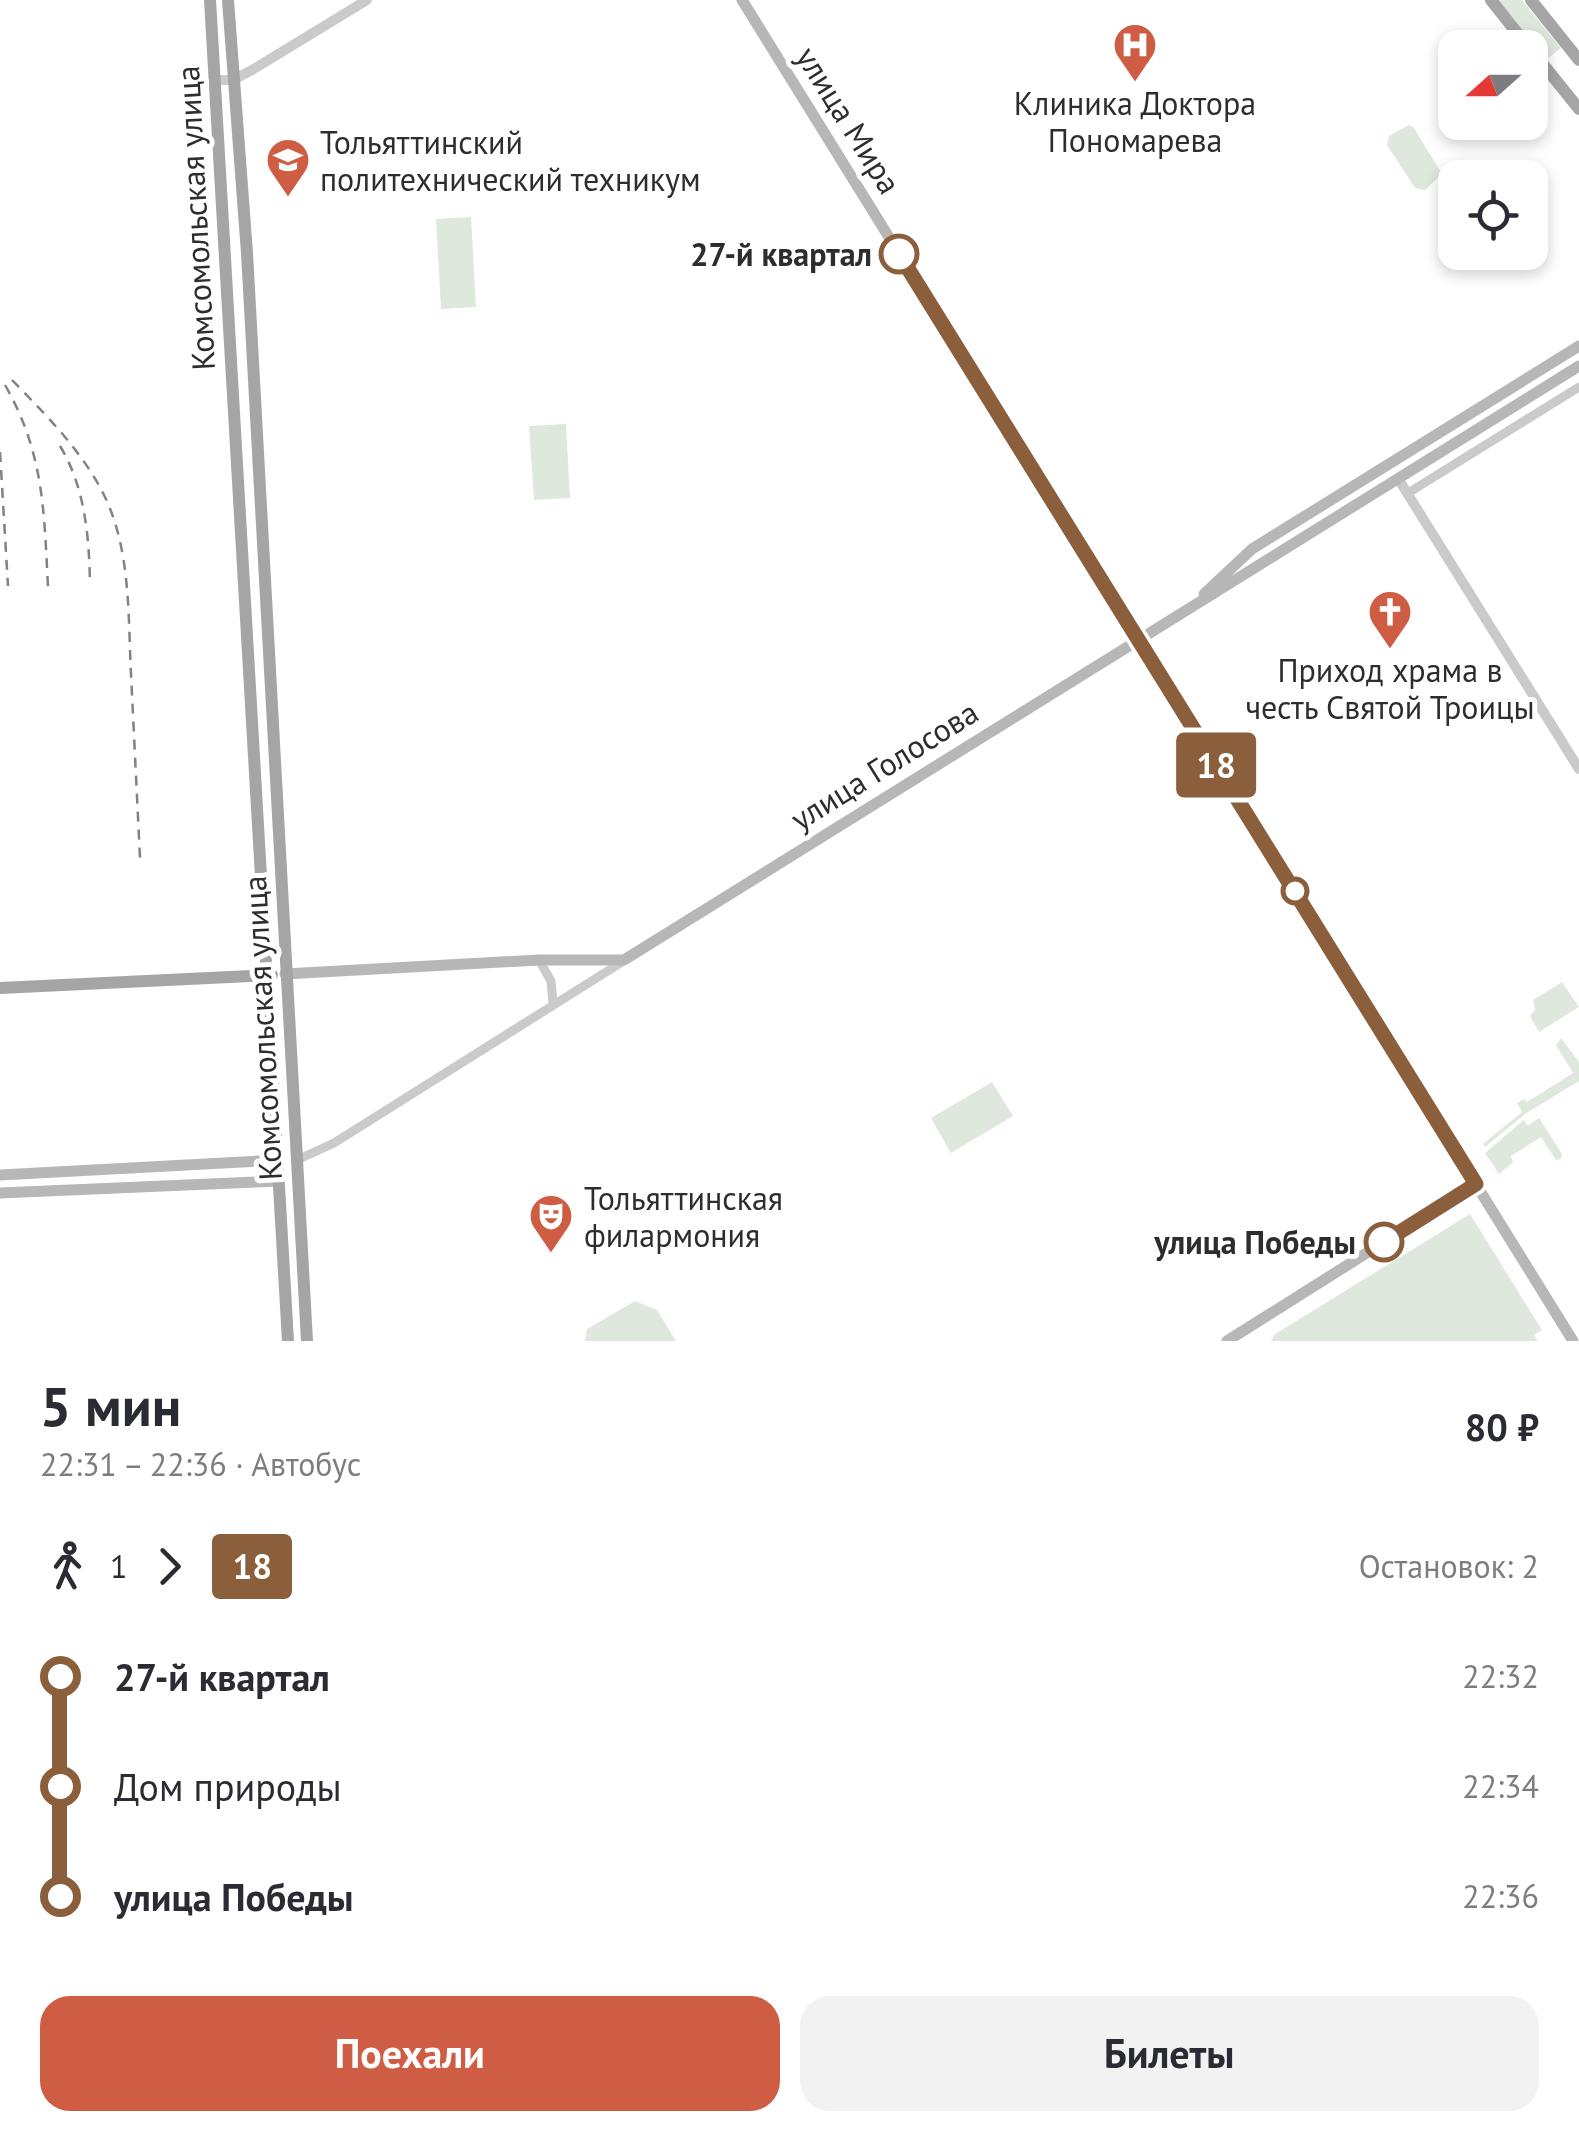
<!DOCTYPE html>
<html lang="ru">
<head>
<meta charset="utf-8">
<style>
	:root { --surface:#fff; --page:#f2f2f3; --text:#2b2b33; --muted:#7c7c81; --accent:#ce5d44 }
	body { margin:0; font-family:"PT Sans",sans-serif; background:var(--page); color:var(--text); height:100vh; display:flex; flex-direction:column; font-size:38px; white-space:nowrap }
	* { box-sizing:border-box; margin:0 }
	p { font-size:32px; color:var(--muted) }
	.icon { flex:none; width:55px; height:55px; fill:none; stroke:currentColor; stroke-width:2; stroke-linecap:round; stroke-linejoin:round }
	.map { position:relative; height:1341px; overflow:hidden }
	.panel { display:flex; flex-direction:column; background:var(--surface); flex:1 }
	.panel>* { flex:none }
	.badge { padding:0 20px; border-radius:8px; font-size:35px; line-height:65px }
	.needle { width:65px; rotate:249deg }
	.tools { position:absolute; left:1438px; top:30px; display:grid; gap:20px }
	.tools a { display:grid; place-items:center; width:110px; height:110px; border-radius:20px; background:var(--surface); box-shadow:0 5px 15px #0003; font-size:50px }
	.map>.badge { position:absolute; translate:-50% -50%; box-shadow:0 0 0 5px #fff }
	.legs { display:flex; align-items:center; gap:15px; height:110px; padding:0 40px; font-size:32px }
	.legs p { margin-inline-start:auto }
	.overview { display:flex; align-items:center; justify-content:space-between; height:170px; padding:0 40px }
	h1 { font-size:55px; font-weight:800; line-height:75px }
	.primary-button { display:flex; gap:20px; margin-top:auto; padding:20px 40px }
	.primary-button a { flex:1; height:115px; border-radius:30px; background:var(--accent); color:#fff; font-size:40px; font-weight:800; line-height:115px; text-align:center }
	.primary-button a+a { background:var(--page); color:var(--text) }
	ul { padding:0 40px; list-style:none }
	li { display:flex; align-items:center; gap:35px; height:110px; font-size:38px }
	li i { display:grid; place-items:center; width:15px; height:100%; margin:0 12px; background:currentColor }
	li i::after { content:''; width:25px; height:25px; margin:-12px; border:8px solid; border-radius:50%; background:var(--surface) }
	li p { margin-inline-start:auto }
	li:first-child i { background:linear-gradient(#0000 50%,currentColor 0) }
	li:last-child i { background:linear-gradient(currentColor 50%,#0000 0) }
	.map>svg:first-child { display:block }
	.green { fill:#dfe8dc }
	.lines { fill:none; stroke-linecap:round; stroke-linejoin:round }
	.minor { stroke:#cacaca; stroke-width:9 }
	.tertiary { stroke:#cacaca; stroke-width:10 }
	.secondary { stroke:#b7b7b7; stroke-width:11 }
	.primary { stroke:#a5a5a5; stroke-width:12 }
	.rail { stroke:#828282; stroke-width:2.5; stroke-dasharray:10 8; stroke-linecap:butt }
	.line-1-casing { stroke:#fff; stroke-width:22 }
	.line-1 { stroke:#8b5e3c; stroke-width:15 }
	.stop-1-dot { fill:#fff; stroke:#8b5e3c; stroke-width:5 }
	.labels { text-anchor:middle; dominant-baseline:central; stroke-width:10; stroke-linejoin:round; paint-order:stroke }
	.poi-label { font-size:32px; fill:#2d2d2d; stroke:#fff }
	.street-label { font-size:32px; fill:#2d2d2d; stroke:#fff }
	.stop-label { font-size:32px; font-weight:bold; fill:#2d2d2d; stroke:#fff; text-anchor:end }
</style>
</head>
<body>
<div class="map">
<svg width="1579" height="1341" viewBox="0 0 1579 1341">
	<rect width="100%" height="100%" fill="#fff"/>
	<!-- green -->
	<path class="green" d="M1498,0H1522L1561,48L1546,60Z
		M1409,125L1414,128L1442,174L1425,190L1415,188L1387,145L1389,136Z
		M471,217L476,307L441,309L436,219Z
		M566,424L570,498L534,500L529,426Z
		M1562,982L1579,1007L1539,1032L1530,1016L1535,1010L1533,1000Z
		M1561,1038L1579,1062V1081L1525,1114L1485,1147L1483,1144L1522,1112L1517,1103L1524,1099L1527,1102L1573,1073L1556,1045Z
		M992,1082L1013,1116L951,1153L931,1118Z
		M1539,1118L1562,1154L1561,1159L1556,1160L1541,1137L1511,1156L1513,1162L1499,1174L1485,1153L1524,1120L1528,1126Z
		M1470,1214L1542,1330L1534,1335L1538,1341H1271L1275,1334Z
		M635,1301L657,1310L676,1341H585L587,1329Z"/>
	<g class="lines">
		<!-- minor -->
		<path class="minor" d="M1408,493L1579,387
			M539,960L551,981L553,1003
			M297,1160L334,1143L622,962"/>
		<!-- tertiary -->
		<path class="tertiary" d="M216,80H233L252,70L367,0
			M1399,480L1579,769"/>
		<!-- secondary -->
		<path class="secondary" d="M742,0L1573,1341
			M1204,594L1252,549L1579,346
			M285,974L539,960H624L1579,366
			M0,1175L278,1160
			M0,1193L279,1181
			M1227,1341L1476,1184"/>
		<!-- primary -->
		<path class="primary" d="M210,0L288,1341
			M228,0L247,253L307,1341
			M1491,0L1529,48
			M1531,0L1579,60
			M1530,48L1579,109
			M0,988L272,975"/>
		<!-- rail -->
		<path class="rail" d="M12,380C46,415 81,450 103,493C131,548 128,615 131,674C134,735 137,797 140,858
			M5,385C44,453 44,511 48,587
			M60,446C85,487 89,536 90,583
			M0,452L8,586"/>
	</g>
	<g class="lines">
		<defs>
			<path id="line-1" d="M899,254L1476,1184L1384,1242"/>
		</defs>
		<!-- line-1 casing -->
		<use href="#line-1" class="line-1-casing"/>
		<!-- line-1 -->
		<use href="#line-1" class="line-1"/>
	</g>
	<!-- icons -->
	<defs>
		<symbol id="hospital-pin" viewBox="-11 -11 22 30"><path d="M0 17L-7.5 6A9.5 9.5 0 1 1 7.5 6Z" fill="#ce5d44" stroke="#fff"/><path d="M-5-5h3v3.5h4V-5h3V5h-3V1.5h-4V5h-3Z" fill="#fff"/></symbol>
		<symbol id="university-pin" viewBox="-11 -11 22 30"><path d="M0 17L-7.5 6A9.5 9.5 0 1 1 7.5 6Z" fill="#ce5d44" stroke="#fff"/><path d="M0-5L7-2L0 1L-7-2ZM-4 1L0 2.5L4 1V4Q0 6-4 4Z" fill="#fff"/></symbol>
		<symbol id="church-pin" viewBox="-11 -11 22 30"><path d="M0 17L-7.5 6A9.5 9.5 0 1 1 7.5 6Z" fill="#ce5d44" stroke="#fff"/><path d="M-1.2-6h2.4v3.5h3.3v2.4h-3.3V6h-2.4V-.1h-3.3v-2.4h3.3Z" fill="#fff"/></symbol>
		<symbol id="theatre-pin" viewBox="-11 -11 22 30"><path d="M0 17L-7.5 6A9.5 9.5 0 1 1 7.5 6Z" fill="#ce5d44" stroke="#fff"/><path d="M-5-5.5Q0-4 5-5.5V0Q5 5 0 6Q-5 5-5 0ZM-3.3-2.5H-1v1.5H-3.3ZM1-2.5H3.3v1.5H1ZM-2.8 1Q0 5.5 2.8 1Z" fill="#fff"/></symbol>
	</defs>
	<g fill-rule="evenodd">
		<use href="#hospital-pin" x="1110" y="20" width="50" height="68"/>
		<use href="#university-pin" x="263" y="135" width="50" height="68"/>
		<use href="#church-pin" x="1365" y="587" width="50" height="68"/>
		<use href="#theatre-pin" x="526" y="1191" width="50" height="68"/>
	</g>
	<!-- markers -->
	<g class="stop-1-dot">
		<circle cx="899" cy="254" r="18"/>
		<circle cx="1295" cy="891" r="12"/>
		<circle cx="1384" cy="1242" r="18"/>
	</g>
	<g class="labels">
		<!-- poi labels -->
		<g class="poi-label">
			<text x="1135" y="103">Клиника Доктора<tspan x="1135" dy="37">Пономарева</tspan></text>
			<text x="320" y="142" text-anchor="start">Тольяттинский<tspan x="320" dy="37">политехнический техникум</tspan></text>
			<text x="1390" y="670">Приход храма в<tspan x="1390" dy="37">честь Святой Троицы</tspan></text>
			<text x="584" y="1198" text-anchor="start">Тольяттинская<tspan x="584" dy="37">филармония</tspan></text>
		</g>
		<!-- street labels -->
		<g class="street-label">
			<text transform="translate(849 120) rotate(58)">улица Мира</text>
			<text transform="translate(195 218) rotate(-93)">Комсомольская улица</text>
			<text transform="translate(884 765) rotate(-32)">улица Голосова</text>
			<text transform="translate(262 1028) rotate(-93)">Комсомольская улица</text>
		</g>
		<!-- stop labels -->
		<g class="stop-label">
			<text x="872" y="254">27-й квартал</text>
			<text x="1356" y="1242">улица Победы</text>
		</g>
	</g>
</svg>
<div class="tools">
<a><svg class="needle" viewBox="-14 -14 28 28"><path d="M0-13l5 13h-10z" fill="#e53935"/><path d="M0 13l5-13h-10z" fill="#7c7c81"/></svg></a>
<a><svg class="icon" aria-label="locate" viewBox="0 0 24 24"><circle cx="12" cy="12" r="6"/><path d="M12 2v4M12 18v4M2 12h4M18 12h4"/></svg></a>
</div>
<b class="badge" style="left:1216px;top:765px;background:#8b5e3c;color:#fff">18</b>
</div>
<section class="panel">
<div class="overview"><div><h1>5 мин</h1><p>22:31 – 22:36 · Автобус</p></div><b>80 ₽</b></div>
<div class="legs"><svg class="icon" aria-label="walk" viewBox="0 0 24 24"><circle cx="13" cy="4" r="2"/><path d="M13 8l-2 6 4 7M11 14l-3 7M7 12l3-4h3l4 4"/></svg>1<svg class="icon" aria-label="forward" viewBox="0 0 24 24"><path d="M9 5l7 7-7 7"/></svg><b class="badge" style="background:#8b5e3c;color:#fff">18</b><p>Остановок: 2</p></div>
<ul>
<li><i style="color:#8b5e3c"></i><b>27-й квартал</b><p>22:32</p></li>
<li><i style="color:#8b5e3c"></i><span>Дом природы</span><p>22:34</p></li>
<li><i style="color:#8b5e3c"></i><b>улица Победы</b><p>22:36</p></li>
</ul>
<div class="primary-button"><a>Поехали</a><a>Билеты</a></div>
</section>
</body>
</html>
